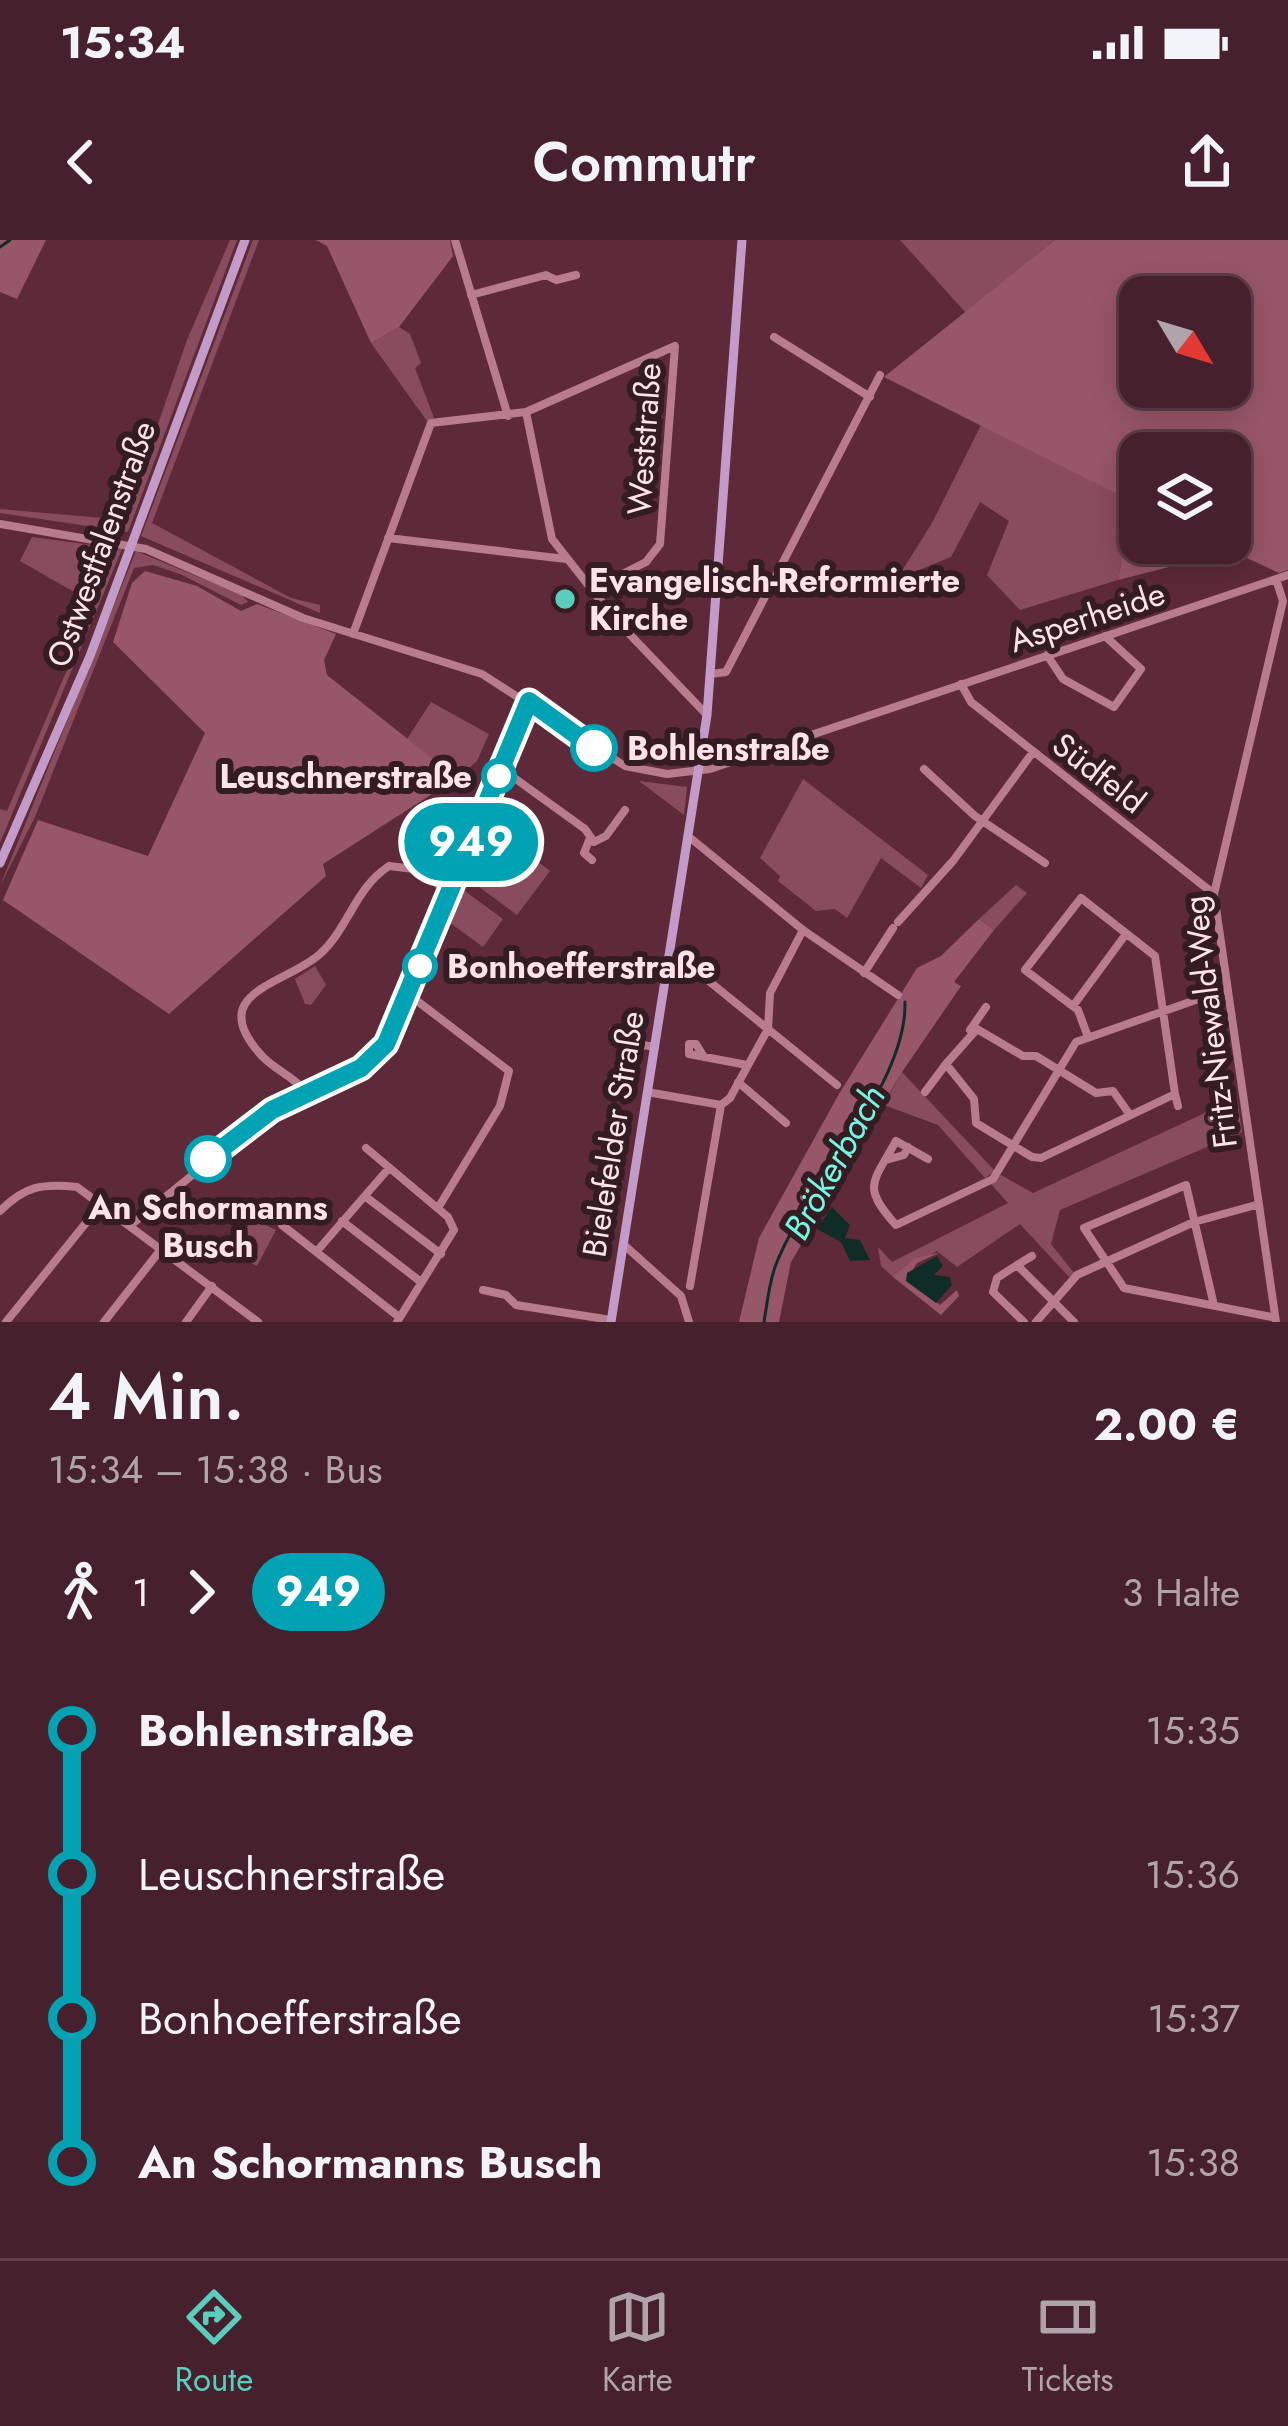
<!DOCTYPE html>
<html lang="de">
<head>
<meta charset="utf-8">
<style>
	:root { --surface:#46202c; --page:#502d38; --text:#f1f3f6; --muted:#b0a3a9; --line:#5e3e48; --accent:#5acebd }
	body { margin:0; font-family:Jost,sans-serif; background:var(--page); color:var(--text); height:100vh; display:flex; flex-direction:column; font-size:45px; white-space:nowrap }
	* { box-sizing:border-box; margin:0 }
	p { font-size:39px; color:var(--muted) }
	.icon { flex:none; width:66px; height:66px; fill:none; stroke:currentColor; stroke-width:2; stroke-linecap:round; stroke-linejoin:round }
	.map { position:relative; height:1082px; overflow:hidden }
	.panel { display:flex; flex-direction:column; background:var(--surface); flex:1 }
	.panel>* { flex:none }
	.badge { padding:0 24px; border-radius:39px; font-size:42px; line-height:78px }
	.needle { width:78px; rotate:128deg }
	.fabs { position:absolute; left:1119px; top:36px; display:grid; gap:24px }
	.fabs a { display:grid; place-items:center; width:132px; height:132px; border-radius:24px; background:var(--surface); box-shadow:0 6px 30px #0003,0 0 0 3px var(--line); font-size:60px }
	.map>.badge { position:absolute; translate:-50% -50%; box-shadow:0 0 0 6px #fff }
	.legs { display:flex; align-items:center; gap:18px; height:132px; padding:0 48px; font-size:39px }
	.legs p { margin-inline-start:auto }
	.head { display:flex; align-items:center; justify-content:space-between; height:204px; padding:0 48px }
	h1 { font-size:66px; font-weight:600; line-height:90px }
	ul { padding:0 48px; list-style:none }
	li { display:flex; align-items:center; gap:42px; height:144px; font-size:45px }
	li i { display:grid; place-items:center; width:18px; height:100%; margin:0 15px; background:currentColor }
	li i::after { content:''; width:30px; height:30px; margin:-15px; border:9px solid; border-radius:50%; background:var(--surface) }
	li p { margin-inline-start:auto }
	li:first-child i { background:linear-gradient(#0000 50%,currentColor 0) }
	li:last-child i { background:linear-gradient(currentColor 50%,#0000 0) }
	.status { display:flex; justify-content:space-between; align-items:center; height:84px; padding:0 60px; background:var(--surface); direction:ltr }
	.status svg { height:33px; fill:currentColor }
	header { display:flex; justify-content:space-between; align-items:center; height:156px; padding:0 48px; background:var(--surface); font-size:54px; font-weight:600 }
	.dock { display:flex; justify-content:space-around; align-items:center; height:168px; border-top:3px solid var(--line); background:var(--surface); font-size:33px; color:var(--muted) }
	.dock a { display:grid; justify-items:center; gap:6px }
	.dock .active { color:var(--accent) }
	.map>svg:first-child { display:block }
	.green { fill:#894c5e }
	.forest { fill:#985769; fill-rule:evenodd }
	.water { fill:#0f2c27 }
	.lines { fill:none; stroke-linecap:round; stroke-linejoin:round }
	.stream { stroke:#0f2c27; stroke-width:3 }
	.minor { stroke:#b97c8c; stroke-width:8 }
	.major { stroke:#c29bc8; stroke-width:9 }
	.line-1-casing { stroke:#fff; stroke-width:27 }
	.line-1 { stroke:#00a3b4; stroke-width:18 }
	.poi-dot { fill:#5acebd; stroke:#341c23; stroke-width:4.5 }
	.stop-1-dot { fill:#fff; stroke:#00a3b4; stroke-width:6 }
	.labels { text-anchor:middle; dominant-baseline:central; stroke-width:12; stroke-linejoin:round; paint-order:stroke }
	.street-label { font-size:33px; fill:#ffe3ea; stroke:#341c23 }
	.poi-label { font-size:33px; font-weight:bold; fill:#ffe3ea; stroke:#341c23; text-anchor:start }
	.stop-label { font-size:33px; font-weight:bold; fill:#ffe3ea; stroke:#341c23; text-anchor:start }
	.water-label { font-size:36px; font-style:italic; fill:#75f6e2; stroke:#341c23 }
</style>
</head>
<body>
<div class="status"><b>15:34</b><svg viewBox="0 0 49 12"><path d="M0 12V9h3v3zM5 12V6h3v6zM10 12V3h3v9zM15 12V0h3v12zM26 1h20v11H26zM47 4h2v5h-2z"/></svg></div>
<header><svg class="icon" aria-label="back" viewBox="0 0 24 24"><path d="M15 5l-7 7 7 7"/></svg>Commutr<svg class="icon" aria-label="share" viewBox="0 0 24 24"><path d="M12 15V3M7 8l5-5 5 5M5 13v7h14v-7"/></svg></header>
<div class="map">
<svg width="1288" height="1082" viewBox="0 0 1288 1082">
	<rect width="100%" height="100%" fill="#5e2a3a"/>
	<!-- green -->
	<path class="green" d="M230,0H237L128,292L0,273V269L125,280L187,100Z
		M253,0H259L152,283L291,358L320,365V373L141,296Z
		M900,0H1055L966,73Z
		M399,87L410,94L421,123L415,128L434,178L427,181L371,103Z
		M981,185L1134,262L1118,340L1020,370L987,335L1009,281L980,262L951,317L897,339L932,283Z
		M32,297L122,309L0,603V569L7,571L95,364L20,321Z
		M136,311L242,355L248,362L241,365L180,334L153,325L134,328L35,577L0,646Z
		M431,462L489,494L477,521L457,538L407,499Z
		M803,539L928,635L921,648L881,618L847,678L835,669L816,671L778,641L780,636L760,618Z
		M639,541L687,547L684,575Z
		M485,582L550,631L517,675L463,635Z
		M1016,645L1027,653L994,690L979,679Z
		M458,646L503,679L483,707L445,679Z
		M315,726L326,745L311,765L305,764L295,739Z
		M902,832L995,931L985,938L938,885L884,865Z
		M1237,858L1242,892L1060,970L1051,1004L1074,1033L1069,1037L1020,984L957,1027L937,1011L893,1037L881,1026L878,1007L892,1022L1008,963L990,943L1001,935L1033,953Z
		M253,979L276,990L257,1026L241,1018L235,1004Z"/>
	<!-- forest -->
	<path class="forest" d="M0,0H46L17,59L0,52Z
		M316,0H450L453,16L399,87L371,103L327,6Z
		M1055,0H1288V330L1279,333L1232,311L1118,340L1133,262L884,137ZM1140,57H1230V147H1140ZM1140,213H1230V303H1140Z
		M145,331L197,346L241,371L257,364L336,394L324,420L327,435L457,538L323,624L326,636L169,774L3,660L38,580L148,616L205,493L113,402L132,343Z
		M979,679L994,690L954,742L961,746L902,832L791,1022L779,1082H739L759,998L839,854L917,728L941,716Z
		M941,1012L917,1023L907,1039L940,1065L957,1050L959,1056L941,1075L893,1037L914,1019Z"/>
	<!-- water -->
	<path class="water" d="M832,967L850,985L845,998L860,1000L870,1020L850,1021L841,1002L817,989Z
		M937,1016L943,1026L934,1035L950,1037L952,1045L936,1063L906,1041L907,1033Z"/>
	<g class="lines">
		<!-- stream -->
		<path class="stream" d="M0,7L10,0
			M764,1082C767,1064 769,1044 775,1027C804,948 907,847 905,762"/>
		<!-- minor -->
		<path class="minor" d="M455,0L508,176
			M471,55L546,35L556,40L576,35
			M774,97L870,157
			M526,172L552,299L615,379L707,475
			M0,284L146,309L303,378L482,434L625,526L667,534L710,529L1288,335
			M388,298L566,319
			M353,394L431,183L526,172L675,106L660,304L646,322L593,349
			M1047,415L1063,439L1114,467L1141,429L1105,396
			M711,434L726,432L880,135
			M961,444L971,462L1214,654
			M502,529L585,589L594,602L606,596L625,570
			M924,529L975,576L1045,623
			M688,596L803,690L898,755
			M590,598L584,613L592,620
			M898,682L953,621L1033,512
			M669,715L689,725L837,845
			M864,733L893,688
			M408,754L509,831L500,866L438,968
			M1073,766L1126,694
			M613,790L622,801L654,807
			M970,790L986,767
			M1088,797L1078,770L1025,730L1081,658L1155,716L1175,854L1041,918L1032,917L976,883L974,859L946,824L977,789L1023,816H1036L1096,853L1113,851L1130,875
			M704,817L696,804H689V814L747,825
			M738,842L786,883
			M305,851C293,836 275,830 262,816C203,752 285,745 320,714C348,689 355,648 389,626L414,629L450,652
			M647,852L721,865L730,858L768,789L770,753L803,690
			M925,852L946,824
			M1175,854L1178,866
			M366,908L448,977L454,990L397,1082
			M928,919L896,901C873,943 861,946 896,985L993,939L1076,802L1227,749
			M886,920L904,915L908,907
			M366,957L441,1014
			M0,971C25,946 42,943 77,947L258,1082
			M342,981L421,1042
			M131,985L272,870L361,828L386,804L529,461
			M282,985L399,1077
			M623,1004L681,1056L689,1082
			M317,1011L389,928
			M1017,1025L1032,1016
			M690,1046L721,865
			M483,1050L506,1055L516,1065L611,1080
			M1213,1061L1186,945L1084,988L1124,1048L1272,1077
			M6,1082L102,963
			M104,1082L162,1008
			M186,1082L212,1046
			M1024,1082L993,1052L997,1038L1017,1025L1074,1082
			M1036,1082L1077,1035L1194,982L1256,965
			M1276,1082L1214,654L1283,361L1276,339"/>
		<!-- major -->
		<path class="major" d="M0,623L90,416L245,0
			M611,1082L707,475L742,0"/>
	</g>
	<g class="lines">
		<defs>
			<path id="line-1" d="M208,919L272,870L361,828L386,804L529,461L594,508"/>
		</defs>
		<!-- line-1 casing -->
		<use href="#line-1" class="line-1-casing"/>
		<!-- line-1 -->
		<use href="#line-1" class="line-1"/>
	</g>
	<!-- markers -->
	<circle class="poi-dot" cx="565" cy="359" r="12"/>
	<g class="stop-1-dot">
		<circle cx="594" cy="508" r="21"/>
		<circle cx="499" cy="536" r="15"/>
		<circle cx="420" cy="726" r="15"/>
		<circle cx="208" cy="919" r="21"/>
	</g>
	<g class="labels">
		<!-- street labels -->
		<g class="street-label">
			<text transform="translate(644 199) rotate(-86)">Weststraße</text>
			<text transform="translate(101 304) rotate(-70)">Ostwestfalenstraße</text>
			<text transform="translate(1087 377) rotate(-18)">Asperheide</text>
			<text transform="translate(1099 533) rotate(38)">Südfeld</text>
			<text transform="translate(1210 782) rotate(-97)">Fritz-Niewald-Weg</text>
			<text transform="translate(613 894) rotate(-81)">Bielefelder Straße</text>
		</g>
		<!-- poi labels -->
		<g class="poi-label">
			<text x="589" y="340">Evangelisch-Reformierte<tspan x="589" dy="38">Kirche</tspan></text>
		</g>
		<!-- stop labels -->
		<g class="stop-label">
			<text x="627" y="508">Bohlenstraße</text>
			<text x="472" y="536" text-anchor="end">Leuschnerstraße</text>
			<text x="447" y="726">Bonhoefferstraße</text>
			<text x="208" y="967" text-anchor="middle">An Schormanns<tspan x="208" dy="38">Busch</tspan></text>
		</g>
		<!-- water labels -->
		<g class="water-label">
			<text transform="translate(834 922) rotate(-61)">Brökerbach</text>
		</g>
	</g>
</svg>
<div class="fabs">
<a><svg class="needle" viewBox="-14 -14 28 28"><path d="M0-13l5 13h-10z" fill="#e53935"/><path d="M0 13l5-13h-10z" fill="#b0a3a9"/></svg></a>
<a><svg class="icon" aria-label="layers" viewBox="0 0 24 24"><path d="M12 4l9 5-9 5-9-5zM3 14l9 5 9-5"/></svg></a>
</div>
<b class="badge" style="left:471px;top:602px;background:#00a3b4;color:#fff">949</b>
</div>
<section class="panel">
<div class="head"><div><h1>4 Min.</h1><p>15:34 – 15:38 · Bus</p></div><b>2.00 €</b></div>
<div class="legs"><svg class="icon" aria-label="walk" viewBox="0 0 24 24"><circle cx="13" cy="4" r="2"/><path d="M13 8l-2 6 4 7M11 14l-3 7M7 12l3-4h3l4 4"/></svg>1<svg class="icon" aria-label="forward" viewBox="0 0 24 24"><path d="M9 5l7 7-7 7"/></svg><b class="badge" style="background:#00a3b4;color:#fff">949</b><p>3 Halte</p></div>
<ul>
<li><i style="color:#00a3b4"></i><b>Bohlenstraße</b><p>15:35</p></li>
<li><i style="color:#00a3b4"></i><span>Leuschnerstraße</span><p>15:36</p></li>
<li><i style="color:#00a3b4"></i><span>Bonhoefferstraße</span><p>15:37</p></li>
<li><i style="color:#00a3b4"></i><b>An Schormanns Busch</b><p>15:38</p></li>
</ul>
</section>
<nav class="dock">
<a class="active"><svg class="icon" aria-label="directions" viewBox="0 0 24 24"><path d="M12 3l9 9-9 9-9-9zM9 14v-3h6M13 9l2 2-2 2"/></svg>Route</a>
<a><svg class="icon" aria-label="map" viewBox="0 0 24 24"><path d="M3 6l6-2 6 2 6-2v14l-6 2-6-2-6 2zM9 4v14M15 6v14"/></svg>Karte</a>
<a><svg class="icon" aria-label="tickets" viewBox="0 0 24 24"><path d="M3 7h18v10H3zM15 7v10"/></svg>Tickets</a>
</nav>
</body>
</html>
